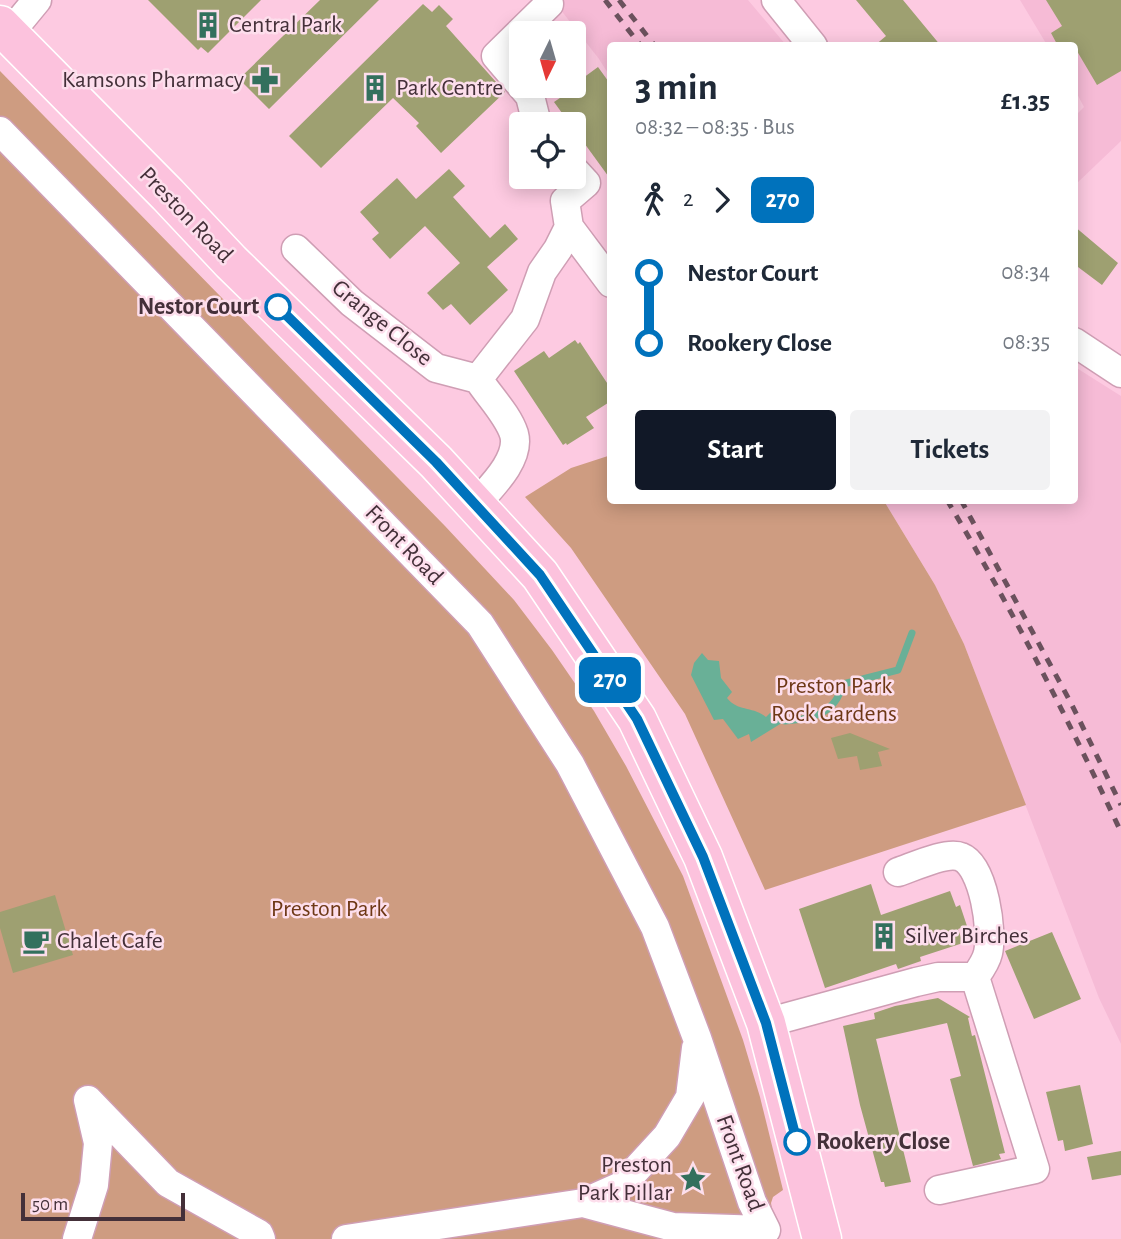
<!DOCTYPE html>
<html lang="en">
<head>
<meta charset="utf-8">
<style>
	:root { --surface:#fff; --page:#f2f2f3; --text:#1f2937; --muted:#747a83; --accent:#111827 }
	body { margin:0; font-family:"Alegreya Sans",sans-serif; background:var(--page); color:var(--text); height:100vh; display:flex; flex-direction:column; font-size:26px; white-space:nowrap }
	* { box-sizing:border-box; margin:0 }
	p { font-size:23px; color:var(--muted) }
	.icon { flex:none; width:38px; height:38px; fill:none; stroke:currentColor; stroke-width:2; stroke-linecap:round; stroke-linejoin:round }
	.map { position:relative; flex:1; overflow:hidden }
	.sheet { position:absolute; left:607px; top:42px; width:471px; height:462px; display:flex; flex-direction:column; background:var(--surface); border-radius:7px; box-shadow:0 4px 18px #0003 }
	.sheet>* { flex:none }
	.badge { padding:0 14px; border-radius:10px; font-size:24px; line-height:46px }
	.needle { width:46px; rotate:185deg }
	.fabs { position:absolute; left:509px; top:21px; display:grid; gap:14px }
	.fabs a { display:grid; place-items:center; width:77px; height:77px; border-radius:7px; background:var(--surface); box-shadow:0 4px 18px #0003; font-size:35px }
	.scale { position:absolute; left:21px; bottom:18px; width:164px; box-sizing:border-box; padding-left:7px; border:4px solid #443039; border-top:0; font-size:19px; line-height:24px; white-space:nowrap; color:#443039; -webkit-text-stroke:5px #fddeec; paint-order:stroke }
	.map>.badge { position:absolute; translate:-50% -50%; box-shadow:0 0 0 4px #fff }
	.legs { display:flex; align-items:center; gap:10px; height:77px; padding:0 28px; font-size:23px }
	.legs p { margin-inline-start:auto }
	.overview { display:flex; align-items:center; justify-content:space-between; height:119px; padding:0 28px }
	h1 { font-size:38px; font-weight:700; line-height:52px }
	.primary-button { display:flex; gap:14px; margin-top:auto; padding:14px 28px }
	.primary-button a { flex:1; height:80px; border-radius:7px; background:var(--accent); color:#fff; font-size:28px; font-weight:700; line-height:80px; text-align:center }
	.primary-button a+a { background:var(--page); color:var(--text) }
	ul { padding:0 28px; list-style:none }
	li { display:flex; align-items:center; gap:24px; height:70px; font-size:26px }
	li i { display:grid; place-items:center; width:10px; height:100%; margin:0 9px; background:currentColor }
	li i::after { content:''; width:18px; height:18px; margin:-9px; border:5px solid; border-radius:50%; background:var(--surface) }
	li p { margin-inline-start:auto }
	li:first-child i { background:linear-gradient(#0000 50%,currentColor 0) }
	li:last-child i { background:linear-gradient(currentColor 50%,#0000 0) }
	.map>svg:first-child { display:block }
	.built { fill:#f6bbd6 }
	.green { fill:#ce9c81 }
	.water { fill:#69b097 }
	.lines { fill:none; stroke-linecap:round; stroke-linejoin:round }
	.stream { stroke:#69b097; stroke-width:7 }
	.building { fill:#9ea071 }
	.minor-casing { stroke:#cf9eb4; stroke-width:31 }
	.highway-casing { stroke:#fff; stroke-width:41 }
	.minor { stroke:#fff; stroke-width:28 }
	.highway { stroke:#fcc2dd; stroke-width:38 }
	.rail { stroke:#6b515d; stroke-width:5; stroke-dasharray:9 9; stroke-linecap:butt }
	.line-1-casing { stroke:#fff; stroke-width:16 }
	.line-1 { stroke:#0072bc; stroke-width:10 }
	.stop-1-dot { fill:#fff; stroke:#0072bc; stroke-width:3.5 }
	.labels { text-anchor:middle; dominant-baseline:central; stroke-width:5; stroke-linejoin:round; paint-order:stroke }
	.poi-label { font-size:24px; fill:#443039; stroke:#fddeec; text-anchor:start }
	.street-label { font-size:24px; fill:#443039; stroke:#fddeec }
	.stop-label { font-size:24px; font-weight:bold; fill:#443039; stroke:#fddeec; text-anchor:end }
	.park-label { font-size:24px; fill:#6e3816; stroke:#fddeec }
</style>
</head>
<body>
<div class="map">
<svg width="1121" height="1239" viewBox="0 0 1121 1239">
	<rect width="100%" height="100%" fill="#fdcae1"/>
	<!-- built -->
	<path class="built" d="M553,0H748L786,45L611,46V78L599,59Z
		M1020,0H1121V141L1075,185V116L1084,107L1075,90L1074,46L1047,45Z
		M1075,367L1121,396V1044L1099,998L964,644L935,585L884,501L1074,500Z"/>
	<!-- green -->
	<path class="green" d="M0,71L445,526L514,600L552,650L594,711L626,766L683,876L743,1040L760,1097L783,1190L773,1197L771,1203L777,1239H0Z
		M611,455V500L884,501L935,585L964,644L1026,805L765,890L685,714L571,548L525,497L571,468Z"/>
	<!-- water -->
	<path class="water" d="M702,653L708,660L719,661L721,678L732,692L727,698C738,712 753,706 766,717L770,713L776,712L785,721L751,742L749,734L738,739L723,719L714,720L691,675L694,663Z"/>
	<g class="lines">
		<!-- stream -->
		<path class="stream" d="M785,721C813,719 835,714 843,684L898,670L912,633"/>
	</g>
	<!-- building -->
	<path class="building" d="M148,0H261L208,53L201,47L198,50Z
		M320,0H379L269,109L239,79Z
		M856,0H903L941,46H874L886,36Z
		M1046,0H1121V71L1097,85L1074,46H1058L1051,33L1062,26Z
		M423,4L432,12L439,5L453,19L446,26L505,92L441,153L416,126L419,123L393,98L321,168L289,136Z
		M598,67L611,85V180L574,129V124H570L554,102L585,81L583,78Z
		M449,169L465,186L453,197L490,238L505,224L518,239L487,267L508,290L470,325L451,304L443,310L427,293L460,263L425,226L390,259L372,239L379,233L360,212L397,178L416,199Z
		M1074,226L1118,263L1102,285L1074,264Z
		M575,340L578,344L580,342L611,389V401L586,417L594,428L567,445L566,443L563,445L514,371L544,351L549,358Z
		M850,733L890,749L878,752L882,766L860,770L857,756L838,759L831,738Z
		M871,884L881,915L950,891L956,907L960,905L967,926L958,929L963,943L920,957L921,961L898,969L896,964L825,988L799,909Z
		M55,895L73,955L13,973L0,928V912Z
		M1052,932L1081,999L1034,1019L1005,951Z
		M938,998L970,1017L968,1018L972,1036L975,1035L1005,1153L999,1154L1001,1159L973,1166L950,1079L961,1076L947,1023L876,1039L911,1182L885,1187L884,1182H881L860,1105L843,1026L875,1019L874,1013L895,1006Z
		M1080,1085L1093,1144L1065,1151L1063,1140L1058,1141L1046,1092Z
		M1121,1151V1175L1092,1180L1087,1157Z"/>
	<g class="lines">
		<defs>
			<path id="minor" d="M776,0L813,46
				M9,34L37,0
				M537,124L530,96L496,56L549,4
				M0,131L480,624L570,764L655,927L697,1038L752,1202L766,1230L673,1227L583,1203L346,1239
				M574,170L586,183L565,201L569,227L611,283
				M296,249L352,303L436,368L478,379C489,396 508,415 514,434C521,459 490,488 476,504
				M1074,342L1121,373
				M478,379L525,319L542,272L558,249L569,227
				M898,872C913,867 947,851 961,857C984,866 993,932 988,953C986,962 980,970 975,977L1035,1169L939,1190
				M766,1023L916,982L938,977H975
				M88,1100L168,1183L259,1234L261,1239
				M583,1203L621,1186L667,1136L690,1097L696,1048
				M77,1239L94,1185L98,1143L88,1100"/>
			<path id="highway" d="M0,25L168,195L231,262L436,462L540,575L637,719L703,857L766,1023L822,1239"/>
		</defs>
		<!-- minor casing -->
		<use href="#minor" class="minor-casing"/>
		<!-- highway casing -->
		<use href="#highway" class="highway-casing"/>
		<!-- minor -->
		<use href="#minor" class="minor"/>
		<!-- highway -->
		<use href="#highway" class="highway"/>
		<!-- rail -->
		<path class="rail" d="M605,0L641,46
			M619,0L655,46
			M947,500C1011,607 1068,719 1121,832
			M961,500L1071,703L1121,805"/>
	</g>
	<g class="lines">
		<defs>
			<path id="line-1" d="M278,307L436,462L540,575L637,719L703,857L766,1023L797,1142"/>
		</defs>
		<!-- line-1 casing -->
		<use href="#line-1" class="line-1-casing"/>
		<!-- line-1 -->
		<use href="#line-1" class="line-1"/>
	</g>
	<!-- icons -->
	<defs>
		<symbol id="building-bare" viewBox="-9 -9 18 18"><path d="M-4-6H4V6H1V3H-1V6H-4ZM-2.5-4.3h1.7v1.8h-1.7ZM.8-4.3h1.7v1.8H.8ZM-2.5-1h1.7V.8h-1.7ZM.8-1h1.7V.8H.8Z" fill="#33705d" stroke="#fddeec" stroke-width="2.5" paint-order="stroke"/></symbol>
		<symbol id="pharmacy-bare" viewBox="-9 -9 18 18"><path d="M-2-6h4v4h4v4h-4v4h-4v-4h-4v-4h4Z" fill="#33705d" stroke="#fddeec" stroke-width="2.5" paint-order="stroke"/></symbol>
		<symbol id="cafe-bare" viewBox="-9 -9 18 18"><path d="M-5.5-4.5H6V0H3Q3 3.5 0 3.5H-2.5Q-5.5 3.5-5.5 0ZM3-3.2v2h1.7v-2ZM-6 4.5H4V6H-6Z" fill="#33705d" stroke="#fddeec" stroke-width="2.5" paint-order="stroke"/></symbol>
		<symbol id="sight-bare" viewBox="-9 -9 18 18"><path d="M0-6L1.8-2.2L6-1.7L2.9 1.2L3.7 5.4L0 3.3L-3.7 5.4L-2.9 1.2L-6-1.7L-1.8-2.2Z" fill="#33705d" stroke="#fddeec" stroke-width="2.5" paint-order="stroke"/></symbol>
	</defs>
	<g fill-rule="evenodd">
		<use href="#building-bare" x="189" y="6" width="38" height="38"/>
		<use href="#pharmacy-bare" x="246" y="61" width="38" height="38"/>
		<use href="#building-bare" x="356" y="69" width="38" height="38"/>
		<use href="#building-bare" x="865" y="917" width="38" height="38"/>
		<use href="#cafe-bare" x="17" y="922" width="38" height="38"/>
		<use href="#sight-bare" x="674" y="1160" width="38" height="38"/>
	</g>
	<!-- markers -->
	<g class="stop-1-dot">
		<circle cx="278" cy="307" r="12"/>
		<circle cx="797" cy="1142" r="12"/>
	</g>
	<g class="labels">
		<!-- poi labels -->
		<g class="poi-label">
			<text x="229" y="25">Central Park</text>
			<text x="244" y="80" text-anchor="end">Kamsons Pharmacy</text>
			<text x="396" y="88">Park Centre</text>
			<text x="905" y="936">Silver Birches</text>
			<text x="57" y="941">Chalet Cafe</text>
			<text x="672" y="1165" text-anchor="end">Preston<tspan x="672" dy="28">Park Pillar</tspan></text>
		</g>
		<!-- street labels -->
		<g class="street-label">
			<text transform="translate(186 215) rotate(46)">Preston Road</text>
			<text transform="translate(382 323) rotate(39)">Grange Close</text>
			<text transform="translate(404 545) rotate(46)">Front Road</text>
			<text transform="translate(740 1163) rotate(70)">Front Road</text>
		</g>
		<!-- stop labels -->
		<g class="stop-label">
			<text x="259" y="307">Nestor Court</text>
			<text x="816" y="1142" text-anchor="start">Rookery Close</text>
		</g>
		<!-- park labels -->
		<g class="park-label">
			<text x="834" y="686">Preston Park<tspan x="834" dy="28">Rock Gardens</tspan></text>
			<text x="329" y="909">Preston Park</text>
		</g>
	</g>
</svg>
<div class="fabs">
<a><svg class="needle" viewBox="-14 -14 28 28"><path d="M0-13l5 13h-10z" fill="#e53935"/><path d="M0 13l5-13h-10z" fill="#747a83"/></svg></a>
<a><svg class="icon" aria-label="locate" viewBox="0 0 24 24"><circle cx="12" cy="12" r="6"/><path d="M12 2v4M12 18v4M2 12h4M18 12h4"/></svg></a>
</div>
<div class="scale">50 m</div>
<b class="badge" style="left:610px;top:680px;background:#0072bc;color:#fff">270</b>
<section class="sheet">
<div class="overview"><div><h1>3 min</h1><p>08:32 – 08:35 · Bus</p></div><b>£1.35</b></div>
<div class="legs"><svg class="icon" aria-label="walk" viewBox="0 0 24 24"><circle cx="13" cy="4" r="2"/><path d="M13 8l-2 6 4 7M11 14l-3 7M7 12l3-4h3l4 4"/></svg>2<svg class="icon" aria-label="forward" viewBox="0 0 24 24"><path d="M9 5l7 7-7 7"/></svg><b class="badge" style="background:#0072bc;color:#fff">270</b></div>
<ul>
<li><i style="color:#0072bc"></i><b>Nestor Court</b><p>08:34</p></li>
<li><i style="color:#0072bc"></i><b>Rookery Close</b><p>08:35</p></li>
</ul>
<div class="primary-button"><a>Start</a><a>Tickets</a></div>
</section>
</div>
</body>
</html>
